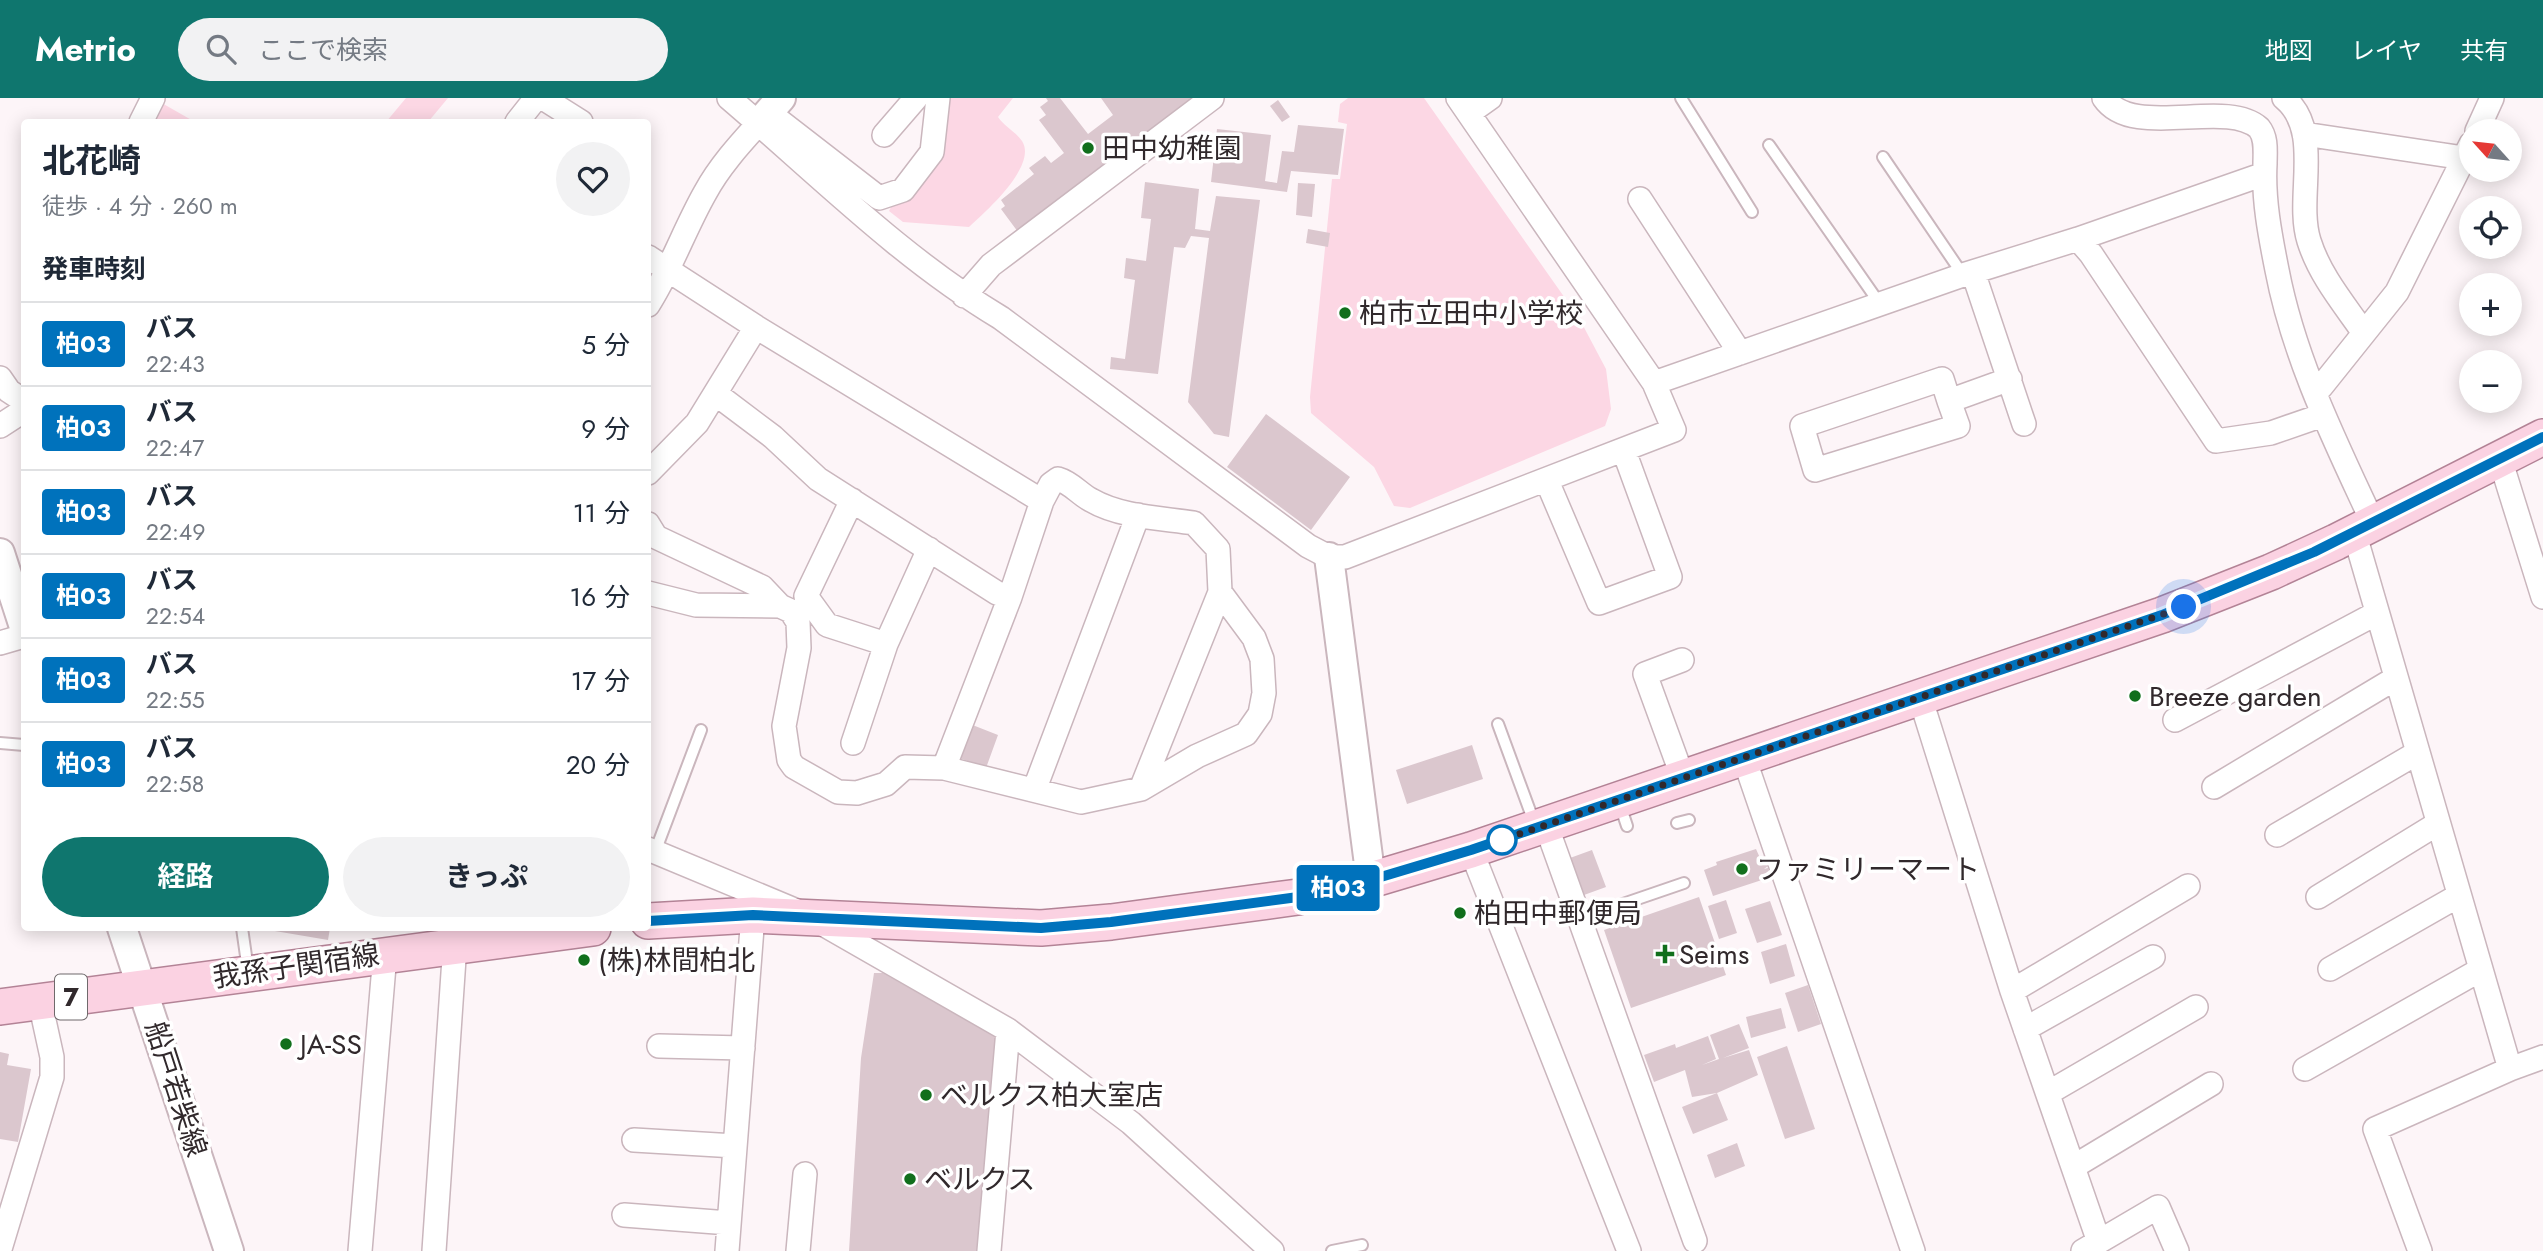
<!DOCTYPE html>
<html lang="ja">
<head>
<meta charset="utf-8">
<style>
	:root { --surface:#fff; --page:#f2f2f3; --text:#1f2937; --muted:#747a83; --line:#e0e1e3; --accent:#0f766e }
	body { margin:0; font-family:Jost,"Noto Sans JP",sans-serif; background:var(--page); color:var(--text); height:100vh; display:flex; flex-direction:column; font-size:26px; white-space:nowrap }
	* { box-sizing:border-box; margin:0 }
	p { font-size:23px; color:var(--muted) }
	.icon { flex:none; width:38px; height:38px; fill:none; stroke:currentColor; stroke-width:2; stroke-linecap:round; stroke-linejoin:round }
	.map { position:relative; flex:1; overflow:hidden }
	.details { position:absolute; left:21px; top:21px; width:630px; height:812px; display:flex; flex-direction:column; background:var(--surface); border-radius:7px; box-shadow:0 4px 18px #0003 }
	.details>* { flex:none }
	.badge { padding:0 14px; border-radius:5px; font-size:24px; line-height:46px }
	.needle { width:46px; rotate:297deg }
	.tools { position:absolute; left:2459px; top:21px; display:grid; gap:14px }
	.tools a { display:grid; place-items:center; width:63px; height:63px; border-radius:50%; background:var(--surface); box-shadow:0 4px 18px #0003; font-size:35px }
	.you { position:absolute; width:35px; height:35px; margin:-18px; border:5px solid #fff; border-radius:50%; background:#1a73e8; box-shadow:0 0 0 10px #1a73e833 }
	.map>.badge { position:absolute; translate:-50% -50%; box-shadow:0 0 0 4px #fff }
	h2 { padding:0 21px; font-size:26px; line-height:63px }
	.round { display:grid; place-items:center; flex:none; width:74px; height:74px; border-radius:37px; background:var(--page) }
	.overview { display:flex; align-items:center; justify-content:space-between; height:119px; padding:0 21px }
	h1 { font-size:33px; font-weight:700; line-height:52px }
	.button { display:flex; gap:14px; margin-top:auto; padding:14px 21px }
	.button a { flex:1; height:80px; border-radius:42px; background:var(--accent); color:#fff; font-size:28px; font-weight:700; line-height:80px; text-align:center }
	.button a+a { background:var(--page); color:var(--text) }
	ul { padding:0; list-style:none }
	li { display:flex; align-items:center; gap:21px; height:84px; padding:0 21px; border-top:2px solid var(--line) }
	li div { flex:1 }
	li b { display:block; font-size:26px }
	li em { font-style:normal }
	li .badge { min-width:77px; font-weight:700; text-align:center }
	header { display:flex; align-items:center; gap:42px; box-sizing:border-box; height:98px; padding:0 35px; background:var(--accent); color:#fff }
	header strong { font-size:33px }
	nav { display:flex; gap:38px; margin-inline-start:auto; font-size:24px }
	.search { width:490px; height:63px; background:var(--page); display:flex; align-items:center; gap:18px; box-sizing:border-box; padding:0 24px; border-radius:38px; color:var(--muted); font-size:26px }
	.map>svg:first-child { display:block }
	.green { fill:#fcd7e4 }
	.building { fill:#dbc7ce }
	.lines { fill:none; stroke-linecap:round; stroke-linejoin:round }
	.service-casing { stroke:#cab6bd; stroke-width:14 }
	.minor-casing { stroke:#cab6bd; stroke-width:26 }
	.tertiary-casing { stroke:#cab6bd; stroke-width:32 }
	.primary-casing { stroke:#b38396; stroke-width:38 }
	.service { stroke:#fff; stroke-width:10 }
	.minor { stroke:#fff; stroke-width:23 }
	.tertiary { stroke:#fff; stroke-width:28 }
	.primary { stroke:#fbd2e2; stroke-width:35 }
	.line-casing { stroke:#fff; stroke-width:16 }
	.line { stroke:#0072bc; stroke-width:10 }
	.walk { stroke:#31292c; stroke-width:7; stroke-dasharray:0 12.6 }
	.poi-dot { fill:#116f1c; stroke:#fff; stroke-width:2.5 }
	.stop-dot { fill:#fff; stroke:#0072bc; stroke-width:3.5 }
	.labels { text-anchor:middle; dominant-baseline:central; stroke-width:7; stroke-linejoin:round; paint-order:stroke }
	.shield { fill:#fff; stroke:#6f696b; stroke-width:2 }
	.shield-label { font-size:26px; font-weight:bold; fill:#31292c }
	.poi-label { font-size:28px; fill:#31292c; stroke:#fff; text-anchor:start }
	.street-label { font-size:28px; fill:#31292c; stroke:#fff }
</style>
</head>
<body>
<header>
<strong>Metrio</strong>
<div class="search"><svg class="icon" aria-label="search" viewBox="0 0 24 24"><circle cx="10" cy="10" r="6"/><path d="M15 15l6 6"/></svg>ここで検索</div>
<nav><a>地図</a><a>レイヤ</a><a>共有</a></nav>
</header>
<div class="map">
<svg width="2543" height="1153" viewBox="0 0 2543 1153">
	<rect width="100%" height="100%" fill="#fdf5f8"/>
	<!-- green -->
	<path class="green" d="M406,0H448L428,24H386Z
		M946,0H1013L998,19C1005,29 1016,34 1022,43C1038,68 985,114 969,129L903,124L889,113Z
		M1348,0H1424L1579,220L1606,271L1611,311L1605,328L1410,410L1394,408L1374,369L1311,315L1310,299L1332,81H1340L1347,26L1338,24L1340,6Z
		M160,4L195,24H150Z"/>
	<!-- building -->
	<path class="building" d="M1046,0H1060L1088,36L1113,17L1101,0H1193L1018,134L1001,111L1005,108L1001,102L1034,76L1029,70L1045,58L1051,65L1064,55L1039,22L1046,17L1040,9L1048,3Z
		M1278,2L1290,19L1282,24L1270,8Z
		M1298,27L1344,31L1338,77L1291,73L1287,94L1211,84L1217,31L1271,37L1265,83L1277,85L1282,53L1294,54Z
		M1145,84L1199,91L1195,131L1210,133L1216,98L1260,102L1229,339L1214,336L1188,304L1209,140L1191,138L1185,150L1174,149L1158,276L1110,271L1111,259L1125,261L1135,182L1124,180L1126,160L1146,163L1151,121L1141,120Z
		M1298,85L1315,86L1312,119L1296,117Z
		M1308,131L1330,135L1328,149L1306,145Z
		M1266,316L1350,379L1311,432L1227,369Z
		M970,626L998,637L986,670L957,659Z
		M1472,647L1483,681L1407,706L1396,672Z
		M1756,751L1760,760L1765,758L1768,768L1764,771L1768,770L1771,779L1713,798L1704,772L1717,767L1716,764Z
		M1592,752L1606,789L1584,797L1570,760Z
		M1699,799L1726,877L1631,910L1604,832Z
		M1726,802L1737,835L1719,841L1708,808Z
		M1770,803L1782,837L1757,845L1745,811Z
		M269,830H330L328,842L269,832Z
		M1786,846L1795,878L1770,886L1761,854Z
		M874,875H883L998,940L979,1153H849L861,960Z
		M1808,887L1821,926L1798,934L1785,895Z
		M1781,910L1786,930L1751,940L1746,919Z
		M1739,926L1749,950L1723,960L1749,952L1758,977L1717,995L1728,1022L1693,1036L1682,1009L1717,995L1692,999L1685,972L1654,984L1644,957L1675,946L1676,950L1708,938L1716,961L1702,967L1719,961L1710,937Z
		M1787,948L1815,1031L1785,1041L1757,959Z
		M0,954L9,956L7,967L31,971L18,1044L0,1041Z
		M1737,1045L1745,1068L1715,1080L1707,1057Z"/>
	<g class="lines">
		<defs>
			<path id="service" d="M1681,0L1752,114
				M1769,47L1880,206
				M1883,59L1963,177
				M1498,626L1534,724
				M0,645L24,647
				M1620,707L1627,728
				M1677,725L1689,722
				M655,754L701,632
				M1579,821L1684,785
				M242,830L248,872
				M1332,1153L1362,1147"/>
			<path id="minor" d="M543,0L581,24
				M729,0C817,75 901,160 1001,220L1308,448L1329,459H1345L1674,332L1654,285L1458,0
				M2104,0C2133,42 2225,0 2259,30C2267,40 2265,54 2265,66C2263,101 2270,137 2277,172C2294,261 2335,343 2373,425
				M2284,0C2324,33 2295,99 2309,143C2320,178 2344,206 2364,235
				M768,14L879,100L903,92L932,54L938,0
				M1469,15L1490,0
				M141,24L153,0
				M517,24L536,0
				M2477,33L2492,0
				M2304,36L2464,60
				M884,37L916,0
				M1640,101L1740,255
				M2078,141L2264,76
				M648,159L756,229L1042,403
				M1973,174L2024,326
				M964,198L991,167L1212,0
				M648,207C671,171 684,132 705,95C719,69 739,47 759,25
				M0,280L9,293L24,303
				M1654,285L1963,177L2078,141L2091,156L2216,343L2271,335L2323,317
				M2314,292L2321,289L2397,194L2471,46
				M716,296L773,339L818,381L997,495L1010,499
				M1949,303L1942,281L1802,328L1815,372L1958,328L1949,303L2010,281
				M0,328L20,315L24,304
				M2500,361L2543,499
				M648,375L697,325L756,229
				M1547,383L1599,505L1670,479L1624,353
				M852,402L806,498L827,527L886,546
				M648,426L656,439L762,489L780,508L791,513L798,524L799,550L784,628L789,662L794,669L838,694L857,695L886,686L905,669L944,670
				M2354,434L2510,971L2543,959
				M648,495L696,507L780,508
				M0,545L24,538
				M1682,562L1645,576L1683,680
				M1920,599L2012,893L2099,1144
				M2175,622L2377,515
				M853,645L886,546L929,451
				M1744,660L1913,1153
				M2214,689L2396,580
				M1035,690L1138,417
				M1141,691L1220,494L1218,451L1194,425C1161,420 1120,419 1091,402C1079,396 1072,385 1058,381L1051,386L1042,403L1010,499L944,670L1081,704L1141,691L1197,658L1246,636L1260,616L1264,595L1262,561L1254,540L1220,494
				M1546,727L1695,1143
				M2277,737L2417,655
				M648,751L809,818L1008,932L1131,1025L1272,1153
				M1471,752L1629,1153
				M2318,799L2437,726
				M2330,871L2458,798
				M2012,893L2188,788
				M2025,931L2153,859
				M659,948L743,950
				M2305,971L2480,872
				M2048,995L2196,909
				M634,1042L735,1048
				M2073,1069L2211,986
				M624,1117L729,1125
				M0,1151L52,979V959L40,904
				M360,1153L385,856
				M434,1153L455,846
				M727,1153L753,817
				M798,1153L805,1076
				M989,1153L1008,932
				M2083,1153L2158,1109L2177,1153
				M2420,1153L2375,1031L2510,971"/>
			<path id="tertiary" d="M759,25L781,0
				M0,455L24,529
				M1329,459L1371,782
				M122,830L229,1153"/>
			<path id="primary" d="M648,823L753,817L1041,830L1111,824L1298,799L1354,787L1471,752L2162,517L2271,474L2336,444L2543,339
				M0,909L593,830"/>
		</defs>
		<!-- service casing -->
		<use href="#service" class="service-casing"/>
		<!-- minor casing -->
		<use href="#minor" class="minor-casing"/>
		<!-- tertiary casing -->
		<use href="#tertiary" class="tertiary-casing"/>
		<!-- primary casing -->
		<use href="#primary" class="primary-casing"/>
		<!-- service -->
		<use href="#service" class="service"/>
		<!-- minor -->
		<use href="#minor" class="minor"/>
		<!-- tertiary -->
		<use href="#tertiary" class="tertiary"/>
		<!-- primary -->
		<use href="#primary" class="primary"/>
	</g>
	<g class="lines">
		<defs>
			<path id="line" d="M648,823L753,817L1041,830L1111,824L1298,799L1354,787L1471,752L2162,517L2314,454L2543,339"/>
		</defs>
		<!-- line casing -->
		<use href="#line" class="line-casing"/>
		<!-- line -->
		<use href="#line" class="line"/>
		<!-- walk -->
		<path class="walk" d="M1502,742L1493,745L2184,509"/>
	</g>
	<!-- markers -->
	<g class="poi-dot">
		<circle cx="1088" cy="50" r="7"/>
		<circle cx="1345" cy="215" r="7"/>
		<circle cx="2135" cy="598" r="7"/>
		<circle cx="1742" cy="771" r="7"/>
		<circle cx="1460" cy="815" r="7"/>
		<path d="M1661.5 845.5h7v7h7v7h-7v7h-7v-7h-7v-7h7z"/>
		<circle cx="584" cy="862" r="7"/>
		<circle cx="286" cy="946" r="7"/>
		<circle cx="926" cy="997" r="7"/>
		<circle cx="910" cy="1081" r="7"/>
	</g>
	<circle class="stop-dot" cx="1502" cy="742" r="14"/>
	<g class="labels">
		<!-- shield labels -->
		<rect class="shield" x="55" y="876.5" width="32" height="45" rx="5"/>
		<g class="shield-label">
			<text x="71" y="899">7</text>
		</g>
		<!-- poi labels -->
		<g class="poi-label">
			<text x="1102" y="50">田中幼稚園</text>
			<text x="1359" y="215">柏市立田中小学校</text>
			<text x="2149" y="598">Breeze garden</text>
			<text x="1756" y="771">ファミリーマート</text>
			<text x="1474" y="815">柏田中郵便局</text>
			<text x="1679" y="856">Seims</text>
			<text x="598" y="862">(株)林間柏北</text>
			<text x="300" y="946">JA-SS</text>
			<text x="940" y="997">ベルクス柏大室店</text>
			<text x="924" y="1081">ベルクス</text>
		</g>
		<!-- street labels -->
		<g class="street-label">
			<text transform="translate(296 868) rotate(-8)">我孫子関宿線</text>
			<text transform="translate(176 991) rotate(72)">船戸若柴線</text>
		</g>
	</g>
</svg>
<div class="tools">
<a><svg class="needle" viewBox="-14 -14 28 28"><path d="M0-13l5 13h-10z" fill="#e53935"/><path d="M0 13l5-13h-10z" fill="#747a83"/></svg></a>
<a><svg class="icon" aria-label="locate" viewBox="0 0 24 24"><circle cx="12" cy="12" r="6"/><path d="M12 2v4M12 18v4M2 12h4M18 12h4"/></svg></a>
<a>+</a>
<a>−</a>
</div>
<div class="you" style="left:2184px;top:509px"></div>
<b class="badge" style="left:1338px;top:790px;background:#0072bc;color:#fff">柏03</b>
<section class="details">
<div class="overview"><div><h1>北花崎</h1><p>徒歩 · 4 分 · 260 m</p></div><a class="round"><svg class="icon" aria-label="heart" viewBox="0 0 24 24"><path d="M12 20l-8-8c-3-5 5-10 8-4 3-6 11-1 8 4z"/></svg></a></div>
<h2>発車時刻</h2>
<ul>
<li><span class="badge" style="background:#0072bc;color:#fff">柏03</span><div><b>バス</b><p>22:43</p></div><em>5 分</em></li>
<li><span class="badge" style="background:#0072bc;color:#fff">柏03</span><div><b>バス</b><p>22:47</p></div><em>9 分</em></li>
<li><span class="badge" style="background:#0072bc;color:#fff">柏03</span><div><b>バス</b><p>22:49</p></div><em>11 分</em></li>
<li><span class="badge" style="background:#0072bc;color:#fff">柏03</span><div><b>バス</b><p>22:54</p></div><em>16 分</em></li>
<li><span class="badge" style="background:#0072bc;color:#fff">柏03</span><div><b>バス</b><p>22:55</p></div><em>17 分</em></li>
<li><span class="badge" style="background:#0072bc;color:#fff">柏03</span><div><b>バス</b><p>22:58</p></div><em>20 分</em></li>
</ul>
<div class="button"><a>経路</a><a>きっぷ</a></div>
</section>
</div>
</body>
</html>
